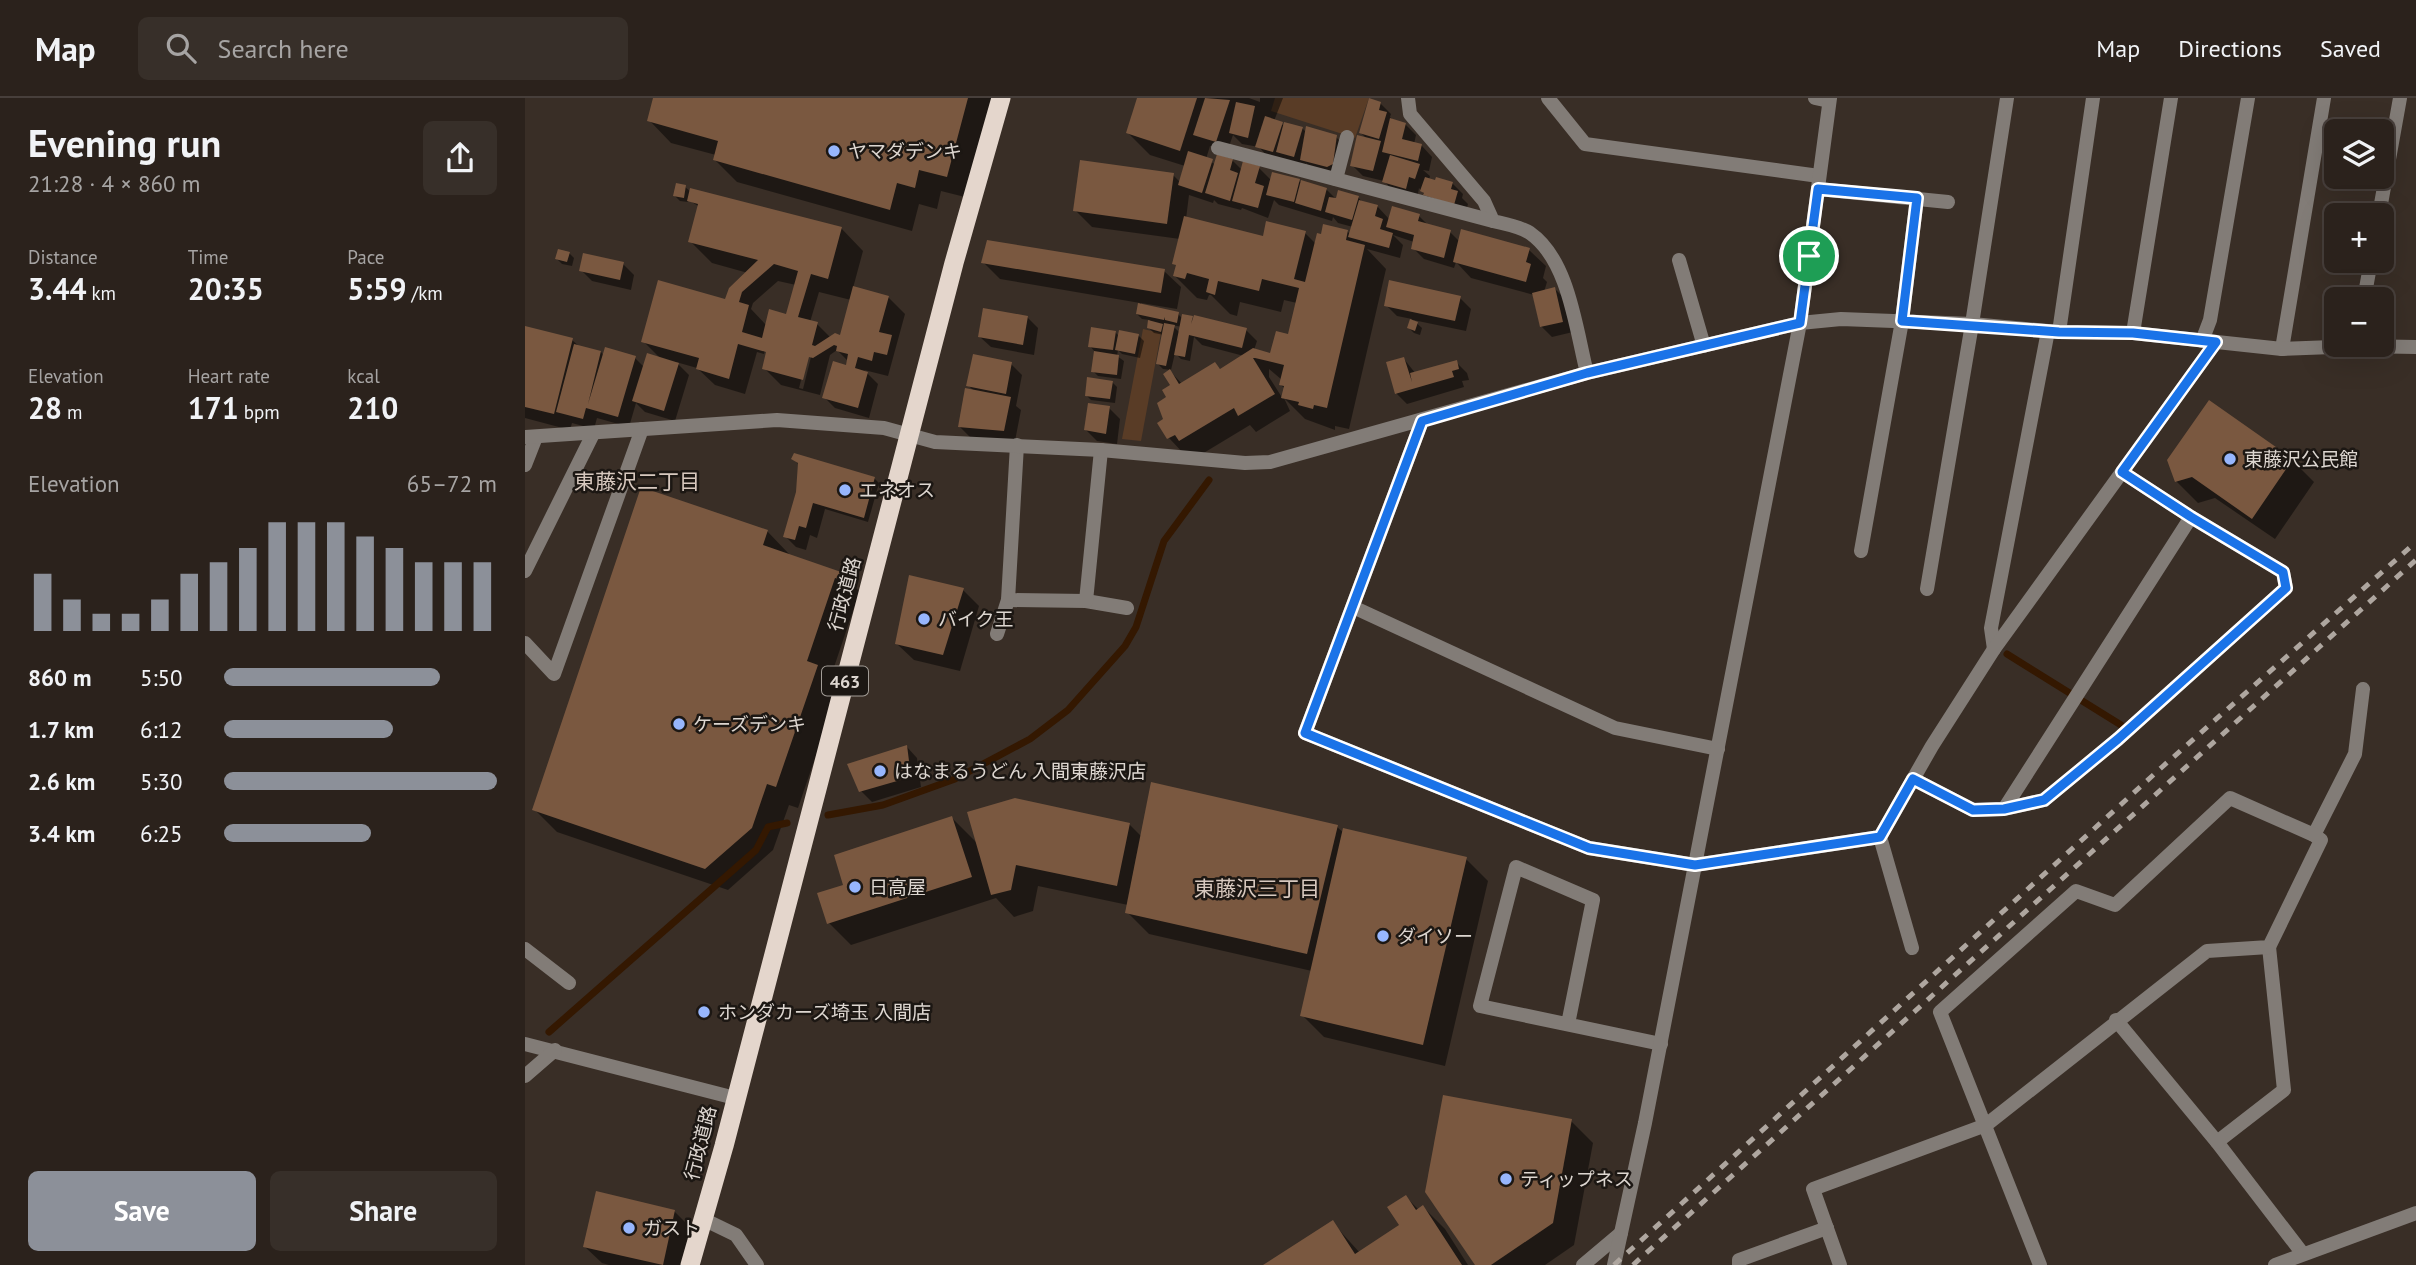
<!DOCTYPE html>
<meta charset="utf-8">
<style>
:root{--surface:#2b221c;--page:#372f29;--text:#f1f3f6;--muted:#a6a4a3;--line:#473f3b;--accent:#8c9099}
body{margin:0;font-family:"PT Sans","Noto Sans JP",sans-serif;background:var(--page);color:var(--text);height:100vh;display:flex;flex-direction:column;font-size:26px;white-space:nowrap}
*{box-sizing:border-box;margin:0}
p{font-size:23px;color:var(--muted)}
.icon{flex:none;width:38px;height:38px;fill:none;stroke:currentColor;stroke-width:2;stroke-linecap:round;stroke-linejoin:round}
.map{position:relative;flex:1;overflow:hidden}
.panel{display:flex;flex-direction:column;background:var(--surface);width:525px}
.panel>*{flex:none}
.tools{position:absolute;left:1799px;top:21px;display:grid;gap:14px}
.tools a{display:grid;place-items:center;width:70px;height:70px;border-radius:10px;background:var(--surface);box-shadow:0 7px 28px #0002,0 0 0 2px var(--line);font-size:35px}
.pin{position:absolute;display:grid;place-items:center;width:60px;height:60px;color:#fff;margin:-30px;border:4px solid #fff;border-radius:50%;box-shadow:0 2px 7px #0007}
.round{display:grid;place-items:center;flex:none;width:74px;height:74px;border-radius:10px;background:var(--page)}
.summary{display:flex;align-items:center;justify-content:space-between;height:119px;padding:0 28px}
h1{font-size:38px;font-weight:800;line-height:52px}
.metrics{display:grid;grid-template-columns:repeat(3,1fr);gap:10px;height:119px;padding:7px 28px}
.metrics div{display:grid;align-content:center}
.metrics b{font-size:30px;font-weight:800}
.metrics small{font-size:19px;font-weight:400}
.metrics p{font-size:19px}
.chart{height:196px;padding:14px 28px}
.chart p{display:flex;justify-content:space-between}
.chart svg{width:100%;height:126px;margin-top:7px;stroke:var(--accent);stroke-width:6}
.cta{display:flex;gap:14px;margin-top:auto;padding:14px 28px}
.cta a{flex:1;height:80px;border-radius:10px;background:var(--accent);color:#fff;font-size:28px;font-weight:800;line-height:80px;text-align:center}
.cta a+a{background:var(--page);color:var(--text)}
ul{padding:0 28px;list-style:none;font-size:23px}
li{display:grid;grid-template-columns:112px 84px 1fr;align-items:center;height:52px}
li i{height:18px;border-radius:9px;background:var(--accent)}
header{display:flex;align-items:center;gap:42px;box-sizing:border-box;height:98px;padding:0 35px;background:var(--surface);border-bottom:2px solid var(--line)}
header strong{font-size:33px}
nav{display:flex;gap:38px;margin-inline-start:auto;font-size:24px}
.search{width:490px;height:63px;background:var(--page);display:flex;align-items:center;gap:18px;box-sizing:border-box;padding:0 24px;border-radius:10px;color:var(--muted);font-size:26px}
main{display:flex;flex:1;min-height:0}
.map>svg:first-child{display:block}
.green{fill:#593c26}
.shadow{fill:#0007;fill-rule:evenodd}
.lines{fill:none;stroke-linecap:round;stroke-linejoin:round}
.stream{stroke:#341801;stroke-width:7}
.building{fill:#7a5840;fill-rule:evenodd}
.pedestrian{stroke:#827c77;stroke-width:14}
.minor{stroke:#827c77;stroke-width:14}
.tertiary{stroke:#827c77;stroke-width:14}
.trunk{stroke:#e4d6cc;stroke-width:19}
.rail{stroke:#aea69f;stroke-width:5;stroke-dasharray:9 9;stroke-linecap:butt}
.route-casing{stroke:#fff;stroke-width:14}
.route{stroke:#1a73e8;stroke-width:9}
.poi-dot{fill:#97b6fd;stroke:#1c1713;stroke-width:2.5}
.labels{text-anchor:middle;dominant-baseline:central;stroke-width:5;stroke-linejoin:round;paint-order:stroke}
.shield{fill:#1c1713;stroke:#a39d97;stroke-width:2}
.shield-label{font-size:18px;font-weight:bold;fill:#ddd6d0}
.poi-label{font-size:19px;fill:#ddd6d0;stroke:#1c1713;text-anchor:start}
.street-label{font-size:19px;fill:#ddd6d0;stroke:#1c1713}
.neighbourhood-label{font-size:21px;fill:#d7c8be;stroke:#1c1713}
</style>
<header>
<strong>Map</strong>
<div class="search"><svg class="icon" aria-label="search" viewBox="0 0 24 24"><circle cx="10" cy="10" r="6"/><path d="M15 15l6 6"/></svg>Search here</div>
<nav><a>Map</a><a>Directions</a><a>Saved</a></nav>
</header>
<main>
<section class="panel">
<div class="summary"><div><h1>Evening run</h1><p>21:28 · 4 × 860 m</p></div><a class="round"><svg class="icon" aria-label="share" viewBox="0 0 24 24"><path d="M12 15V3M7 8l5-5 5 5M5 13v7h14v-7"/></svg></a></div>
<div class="metrics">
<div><p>Distance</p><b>3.44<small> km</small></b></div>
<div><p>Time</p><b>20:35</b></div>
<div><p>Pace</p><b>5:59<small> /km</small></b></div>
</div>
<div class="metrics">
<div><p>Elevation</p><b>28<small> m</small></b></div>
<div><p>Heart rate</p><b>171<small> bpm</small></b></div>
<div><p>kcal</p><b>210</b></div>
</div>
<div class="chart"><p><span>Elevation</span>65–72 m</p>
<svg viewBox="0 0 160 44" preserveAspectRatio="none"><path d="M5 44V24M15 44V33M25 44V38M35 44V38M45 44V33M55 44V24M65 44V20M75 44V15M85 44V6M95 44V6M105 44V6M115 44V11M125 44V15M135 44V20M145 44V20M155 44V20"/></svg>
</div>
<ul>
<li><b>860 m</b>5:50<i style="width:79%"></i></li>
<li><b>1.7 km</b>6:12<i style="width:62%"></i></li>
<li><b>2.6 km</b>5:30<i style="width:100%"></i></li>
<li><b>3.4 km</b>6:25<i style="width:54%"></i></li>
</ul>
<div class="cta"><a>Save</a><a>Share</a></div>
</section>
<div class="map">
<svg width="1891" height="1167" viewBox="0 0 1891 1167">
<rect width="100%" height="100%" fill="#392e26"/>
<g class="green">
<path d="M750,0H844L830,40L746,13Z"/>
<path d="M618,231L636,235L616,343L597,341Z"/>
</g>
<g class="shadow">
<path d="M130,0H471L444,100L416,93L412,111L394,106L387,133L212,84L190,62L191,57L146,45L124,22Z"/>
<path d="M614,0H724L735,4V0H758L749,23L760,28L777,30L782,35L811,39L822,50L818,77L788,73L781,65L780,69L764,64L760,61L759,64L743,59L734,49L717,46L708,37L702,54L685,48L681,61L691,67L707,62L717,72L734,70L747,83L748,76L801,91L812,102L833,99L838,105L852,108L865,122L894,118L904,128L925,134L935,144L1004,152L1021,168L1018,180L1022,184L1019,194L1030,191L1041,202L1048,234L1027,239L1016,228L1009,197L946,180L931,164L929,170L899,161L888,150L889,144L868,137L878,147L875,160L842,151L861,171L824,331L810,328V332L780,321L759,300L765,313L731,334L725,327L672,359L660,357L644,340L635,325L640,322L647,288L646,274L657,286L690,266L696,272L719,258L677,247L669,239L665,263L656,261L650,255L646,272L638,271L633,266L639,237L629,235L624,230L625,222L617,221L612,216L615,205L475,181L458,164L639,173L656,189L652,211L616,205V208L653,216L658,221L667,220L670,222L721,232L732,243L729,252L747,257L765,238L772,205L759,202L756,214L715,204L712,218L705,216L686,197H684L682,202L672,200L650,178L655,141L567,129L550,112L648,77L655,84L660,68L625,57L603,35ZM664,97L688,105L689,102L693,106L716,112L717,110L743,120L749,102L754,107L807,123L808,119L813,125L828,129L826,137L822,133L791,146L780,135L739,140L661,121ZM647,227L657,229L655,235ZM744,271L757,282L756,287L760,291L758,301L744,279Z"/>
<path d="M855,5L866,16L865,19L869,23L880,26L891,37L889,46L897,48L907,59L904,73L898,72L905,78L904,82L927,85L938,96L937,100L943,106L940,116L910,108L894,90L892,101L870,95L859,83L838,78L827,67L843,42L836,35Z"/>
<path d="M160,89L166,94L316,130L338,153L328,190L363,199L380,216L363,278L339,272L353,286L344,320L310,310L299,299L327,271L324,264L312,252L305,257L295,297L256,287L239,270L245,247L242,244L239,256L232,254L220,296L190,287L172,270L151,264L164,277L150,323L120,314L111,305L104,329L72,320L69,331L47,325L45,332L0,320V229L47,242L55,249L76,254L79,258L110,260L119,269L136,261L118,243L201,203L223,175L187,165L165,143L173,108L164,102L163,104L155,103L150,98ZM253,183L271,187L262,218L242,228L226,211L228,205ZM294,194L326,202L316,240H306L292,226L285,224ZM283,256L286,259L278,291L274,290Z"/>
<path d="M44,155L49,160L47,168L37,166L32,161Z"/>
<path d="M98,166L109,177L106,192L67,183L56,172Z"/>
<path d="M935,200L946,211L941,233L888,222L897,230L895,237L889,235L884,230L887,221L872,218L861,207Z"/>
<path d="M502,219L513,230L509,257L466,249L455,239Z"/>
<path d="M590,234L595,239L596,234L614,238L619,243L615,260L597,256L593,252L592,258L599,263L596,281L573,278L568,273L570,254L565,248Z"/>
<path d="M879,261L891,276L931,264L942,275L944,282L937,283L939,289L882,306L871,295Z"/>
<path d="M486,266L497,277L491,308L496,312L490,343L446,340L435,329L450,294L443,287Z"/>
<path d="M587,284L592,289L590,305L566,302L561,297Z"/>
<path d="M1684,305L1767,362L1789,384L1750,441L1690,400L1673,405L1651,383Z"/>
<path d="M584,310L595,321L592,346L572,343L561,332Z"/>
<path d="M269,361L349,380L354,385L343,424L300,411L292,440L285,437L281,452L271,449L260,438L273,395L274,367Z"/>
<path d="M242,433L264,456V458L318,477L340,499L332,501L305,581L314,590L273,710L264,707L248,752L203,792L32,734L9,711Z"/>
<path d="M438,492L454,508L435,573L389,562L372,546Z"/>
<path d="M382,649L392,660L396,689L347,704L336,693Z"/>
<path d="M427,720L453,746L604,726L617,739L812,729L819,735L941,761L963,783L920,968L799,939L777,917L787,873L624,836L602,814L603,807L513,788L508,813L489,819L471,800L326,847L304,825L320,788Z"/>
<path d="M1046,1023L1068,1045L1049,1147L1020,1167H952Z"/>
<path d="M881,1099L894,1112L898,1109L920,1131L943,1167H741L807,1124L835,1155L877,1128Z"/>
<path d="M149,1113L166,1130L158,1167H84L77,1165L60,1149Z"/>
</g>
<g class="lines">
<g class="stream">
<path d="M1482,556L1596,627"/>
<path d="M303,717L358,707L430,681L505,641L543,612L600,548L611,529L639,443L684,382"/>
<path d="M24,934L231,752L243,729L262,725"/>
</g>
</g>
<g class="building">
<path d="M128,0H443L422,79L394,72L390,90L372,85L365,112L188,62L193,43L122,23Z"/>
<path d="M612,0H672L655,53L601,35Z"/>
<path d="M680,0L705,2L691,44L668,37Z"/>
<path d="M844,0L856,4L854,12L862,14L854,41L834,35Z"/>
<path d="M711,4L730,8L723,40L704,35Z"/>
<path d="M740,18L758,24L748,54L730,49Z"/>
<path d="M865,20L881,25L877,41L897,46L893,63L857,54Z"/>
<path d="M759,24L778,29L769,59L751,54Z"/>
<path d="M781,28L812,37L808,66L802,69L775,62Z"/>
<path d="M832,37L856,43L848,73L825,68Z"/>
<path d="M663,53L688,61L677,95L653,87Z"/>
<path d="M692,56L708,61L705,72L713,75L705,103L680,95Z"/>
<path d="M865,57L895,66L890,81L884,79L881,91L857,84Z"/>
<path d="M555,62L649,75L642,126L548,113Z"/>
<path d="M718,63L735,68L730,85L739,88L733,110L707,103Z"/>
<path d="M747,74L775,81L769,104L741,97Z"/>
<path d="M900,79L910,82L911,79L928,84L926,91L933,93L929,107L898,97L899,95L895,93Z"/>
<path d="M776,82L802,90L796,113L770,105Z"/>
<path d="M151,85L161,87L159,100L148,98Z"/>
<path d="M165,90L317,129L303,181L286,176L273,219L293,224L287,247L290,248L310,235L315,237L328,188L364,198L354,234L367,237L362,257L349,254L347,263L333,259L330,270L343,274L333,310L297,300L308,263L321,267L323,256L311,253L312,248L309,247L288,260L284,259L278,282L237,271L241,254L213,246L204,281L171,271L174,260L116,244L133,182L200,201L204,190L233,162L163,144L173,106L162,103ZM249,166L273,173L261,216L244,211L237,240L217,234L224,207L214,204L217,194Z"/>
<path d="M813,92L834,98L827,122L800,114L804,99L811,100Z"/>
<path d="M834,102L853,107L850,118L858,121L855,131L868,135L864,150L823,139Z"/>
<path d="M867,108L895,116L893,123L926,132L919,160L886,151L889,137L861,129Z"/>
<path d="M659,118L738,138L741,123L781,133L769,181L780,184L792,135L796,136L798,126L823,132L821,142L840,147L802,310L789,307L788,311L773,307L774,304L756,300L759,288L754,287L759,267L730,260H728L750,296L713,318L709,310L654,343L650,337L642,341L632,325L638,321L632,305L641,299L637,292L645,287L638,276L645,271L654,286L690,264L695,271L728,250L745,255L751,233L763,236L774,190L737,181L734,193L693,183L690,197L681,194L684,181L662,175L660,181L648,178L651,167L647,166Z"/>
<path d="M936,131L1005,150L1001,164L1006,166L1001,184L928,164Z"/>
<path d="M462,142L640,171L636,195L456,165Z"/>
<path d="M33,151L45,154L42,164L30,161Z"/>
<path d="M58,155L99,164L95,182L54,173Z"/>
<path d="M864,182L936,198L930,223L859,208Z"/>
<path d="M1030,189L1038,224L1015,229L1007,195Z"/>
<path d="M613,205L654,214L652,225L640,222V219L639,222L611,216Z"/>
<path d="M458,210L503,218L498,247L453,239Z"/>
<path d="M657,216L668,218L666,226L669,217L722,230L717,250L664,237L660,259L649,257Z"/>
<path d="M885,221L893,224L890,233L882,230Z"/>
<path d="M623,222L638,226L636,234L622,230Z"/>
<path d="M639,225L650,227L641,268L631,266Z"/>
<path d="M0,228L48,240L29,316L0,309Z"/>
<path d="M566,229L591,233L588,252L563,249Z"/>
<path d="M594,232L614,236L610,256L590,252Z"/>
<path d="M49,246L76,253L63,306L80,249L111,258L93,319L61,310L58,321L31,314Z"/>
<path d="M569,253L594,257L592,277L566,274Z"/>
<path d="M122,255L154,265L139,313L107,303Z"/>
<path d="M448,256L487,264L481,296L441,288Z"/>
<path d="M879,259L887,284L885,275L932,262L934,271L927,273L929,279L870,296L861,264Z"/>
<path d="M562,279L588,283L585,301L560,298Z"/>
<path d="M440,290L486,299L479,333L433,329Z"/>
<path d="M1684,302L1768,361L1727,421L1667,379L1650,384L1642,362Z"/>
<path d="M563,305L585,308L581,336L559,332Z"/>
<path d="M269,355L350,379L339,420L288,405L281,430L274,428L270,442L258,439L271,394L273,365L266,361Z"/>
<path d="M116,389L243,432L238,447L319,475L317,482L310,480L282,563L293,567L251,689L242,686L227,730L180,771L7,712Z"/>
<path d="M384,477L439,490L418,557L370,546Z"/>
<path d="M382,647L386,679L334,694L322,666Z"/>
<path d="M626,684L813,727L782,856L600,815Z"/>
<path d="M490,700L605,725L592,788L491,767L486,792L466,797L442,714Z"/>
<path d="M427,718L447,779L302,826L292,795L318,787L309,757Z"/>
<path d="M818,730L942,759L898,947L775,918Z"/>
<path d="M918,997L1047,1021L1028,1125L966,1167H950L900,1094Z"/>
<path d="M71,1093L150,1112L138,1167L58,1149Z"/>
<path d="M881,1097L891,1112L898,1107L937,1167H738L808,1122L830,1156L874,1127L862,1109Z"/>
</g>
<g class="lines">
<path class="pedestrian" d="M1058,1167L1096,1135"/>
<g class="minor">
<path d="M883,0L885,16L959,103L968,123C980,126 994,128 1005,135C1044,162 1051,232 1062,275"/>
<path d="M1023,0L1060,46L1294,78"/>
<path d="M1290,0L1304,3"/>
<path d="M693,50L968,123"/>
<path d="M811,81L822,39"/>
<path d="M1293,91L1423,104"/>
<path d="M1854,117L1875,0"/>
<path d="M1154,162L1179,248"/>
<path d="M1839,201L1846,163"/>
<path d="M1275,225L1305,0"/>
<path d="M1534,234L1568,0"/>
<path d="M1608,235L1646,0"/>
<path d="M1677,243L1685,222L1723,0"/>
<path d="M1757,251L1799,0"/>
<path d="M897,323L780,635L1064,750L1170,767L1355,739"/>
<path d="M0,367L11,339"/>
<path d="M1336,453L1377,223L1392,100"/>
<path d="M0,473L68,336"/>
<path d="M1402,491L1447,226L1482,0"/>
<path d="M483,502L561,503L602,510"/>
<path d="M561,503L576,352"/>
<path d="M828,509L1090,630L1193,651"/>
<path d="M472,536L483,502L492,347"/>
<path d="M0,545L29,576L117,331"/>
<path d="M1469,551L1466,530L1523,233"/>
<path d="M1388,681L1448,712L1479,711L1519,702L1593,641L1761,490L1758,474L1666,419L1597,374"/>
<path d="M1479,711L1666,419"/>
<path d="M1789,737L1830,656L1838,591"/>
<path d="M1387,850L1355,739L1407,648L1469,551L1691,244"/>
<path d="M0,851L44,885"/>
<path d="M1591,922L1692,1044L1778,1156"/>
<path d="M1043,926L1068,802L991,769L955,908L1136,946"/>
<path d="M0,946L210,1000"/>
<path d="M0,978L30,952"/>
<path d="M1692,1044L1759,992L1744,849"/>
<path d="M178,1121L211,1137L232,1167"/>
<path d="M1214,1167V1162L1302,1130"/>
<path d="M1315,1167L1288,1091L1461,1027L1682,853L1744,849L1796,742L1789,737L1705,700L1590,807L1551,793L1415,914L1515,1167"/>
<path d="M1750,1167L1891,1115"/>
</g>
<g class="tertiary">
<path d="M0,339L252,322L359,330L410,344L576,352L720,365L745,364L1062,275L1275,225L1316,221L1447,226L1534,234L1608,235L1757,251L1834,248L1891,249"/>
<path d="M1089,1167L1120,1025L1275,225"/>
</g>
<path class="trunk" d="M165,1167L199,1048L429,165L476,0"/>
<g class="rail">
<path d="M1089,1167L1636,670L1891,444"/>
<path d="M1108,1167L1891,462"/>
</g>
</g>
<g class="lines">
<g class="route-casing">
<path id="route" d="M1293,91L1392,100L1377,223L1534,234L1608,235L1691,244L1597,374L1666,419L1758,474L1761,490L1593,641L1519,702L1479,711L1448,712L1388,681L1355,739L1170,767L1064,750L780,635L897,323L1062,275L1275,225Z"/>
</g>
<use href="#route" class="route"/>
</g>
<g class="poi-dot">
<circle cx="309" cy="53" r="7"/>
<circle cx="1705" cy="361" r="7"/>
<circle cx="320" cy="392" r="7"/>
<circle cx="399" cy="521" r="7"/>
<circle cx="154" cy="626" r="7"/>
<circle cx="355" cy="673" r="7"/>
<circle cx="330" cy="789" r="7"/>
<circle cx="858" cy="838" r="7"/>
<circle cx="179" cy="914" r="7"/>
<circle cx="981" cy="1081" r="7"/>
<circle cx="104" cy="1130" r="7"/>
</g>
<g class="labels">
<rect class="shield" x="297" y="568.5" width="46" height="29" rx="5"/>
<g class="shield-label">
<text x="320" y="583">463</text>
</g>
<g class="poi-label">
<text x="323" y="53">ヤマダデンキ</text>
<text x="1719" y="361">東藤沢公民館</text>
<text x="334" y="392">エネオス</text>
<text x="413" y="521">バイク王</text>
<text x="168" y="626">ケーズデンキ</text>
<text x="369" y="673">はなまるうどん 入間東藤沢店</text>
<text x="344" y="789">日高屋</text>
<text x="872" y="838">ダイソー</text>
<text x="193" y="914">ホンダカーズ埼玉 入間店</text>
<text x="995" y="1081">ティップネス</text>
<text x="118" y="1130">ガスト</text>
</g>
<g class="street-label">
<text transform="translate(319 496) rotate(-75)">行政道路</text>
<text transform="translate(175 1045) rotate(-76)">行政道路</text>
</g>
<g class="neighbourhood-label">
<text x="112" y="383">東藤沢二丁目</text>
<text x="732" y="790">東藤沢三丁目</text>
</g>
</g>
</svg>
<div class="tools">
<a><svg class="icon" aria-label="layers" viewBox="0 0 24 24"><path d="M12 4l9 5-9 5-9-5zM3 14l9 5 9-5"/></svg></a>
<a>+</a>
<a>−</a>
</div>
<div class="pin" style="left:1284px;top:158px;background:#1e9e55"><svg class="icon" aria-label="arrive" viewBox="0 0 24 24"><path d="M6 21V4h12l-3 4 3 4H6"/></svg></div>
</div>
</main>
